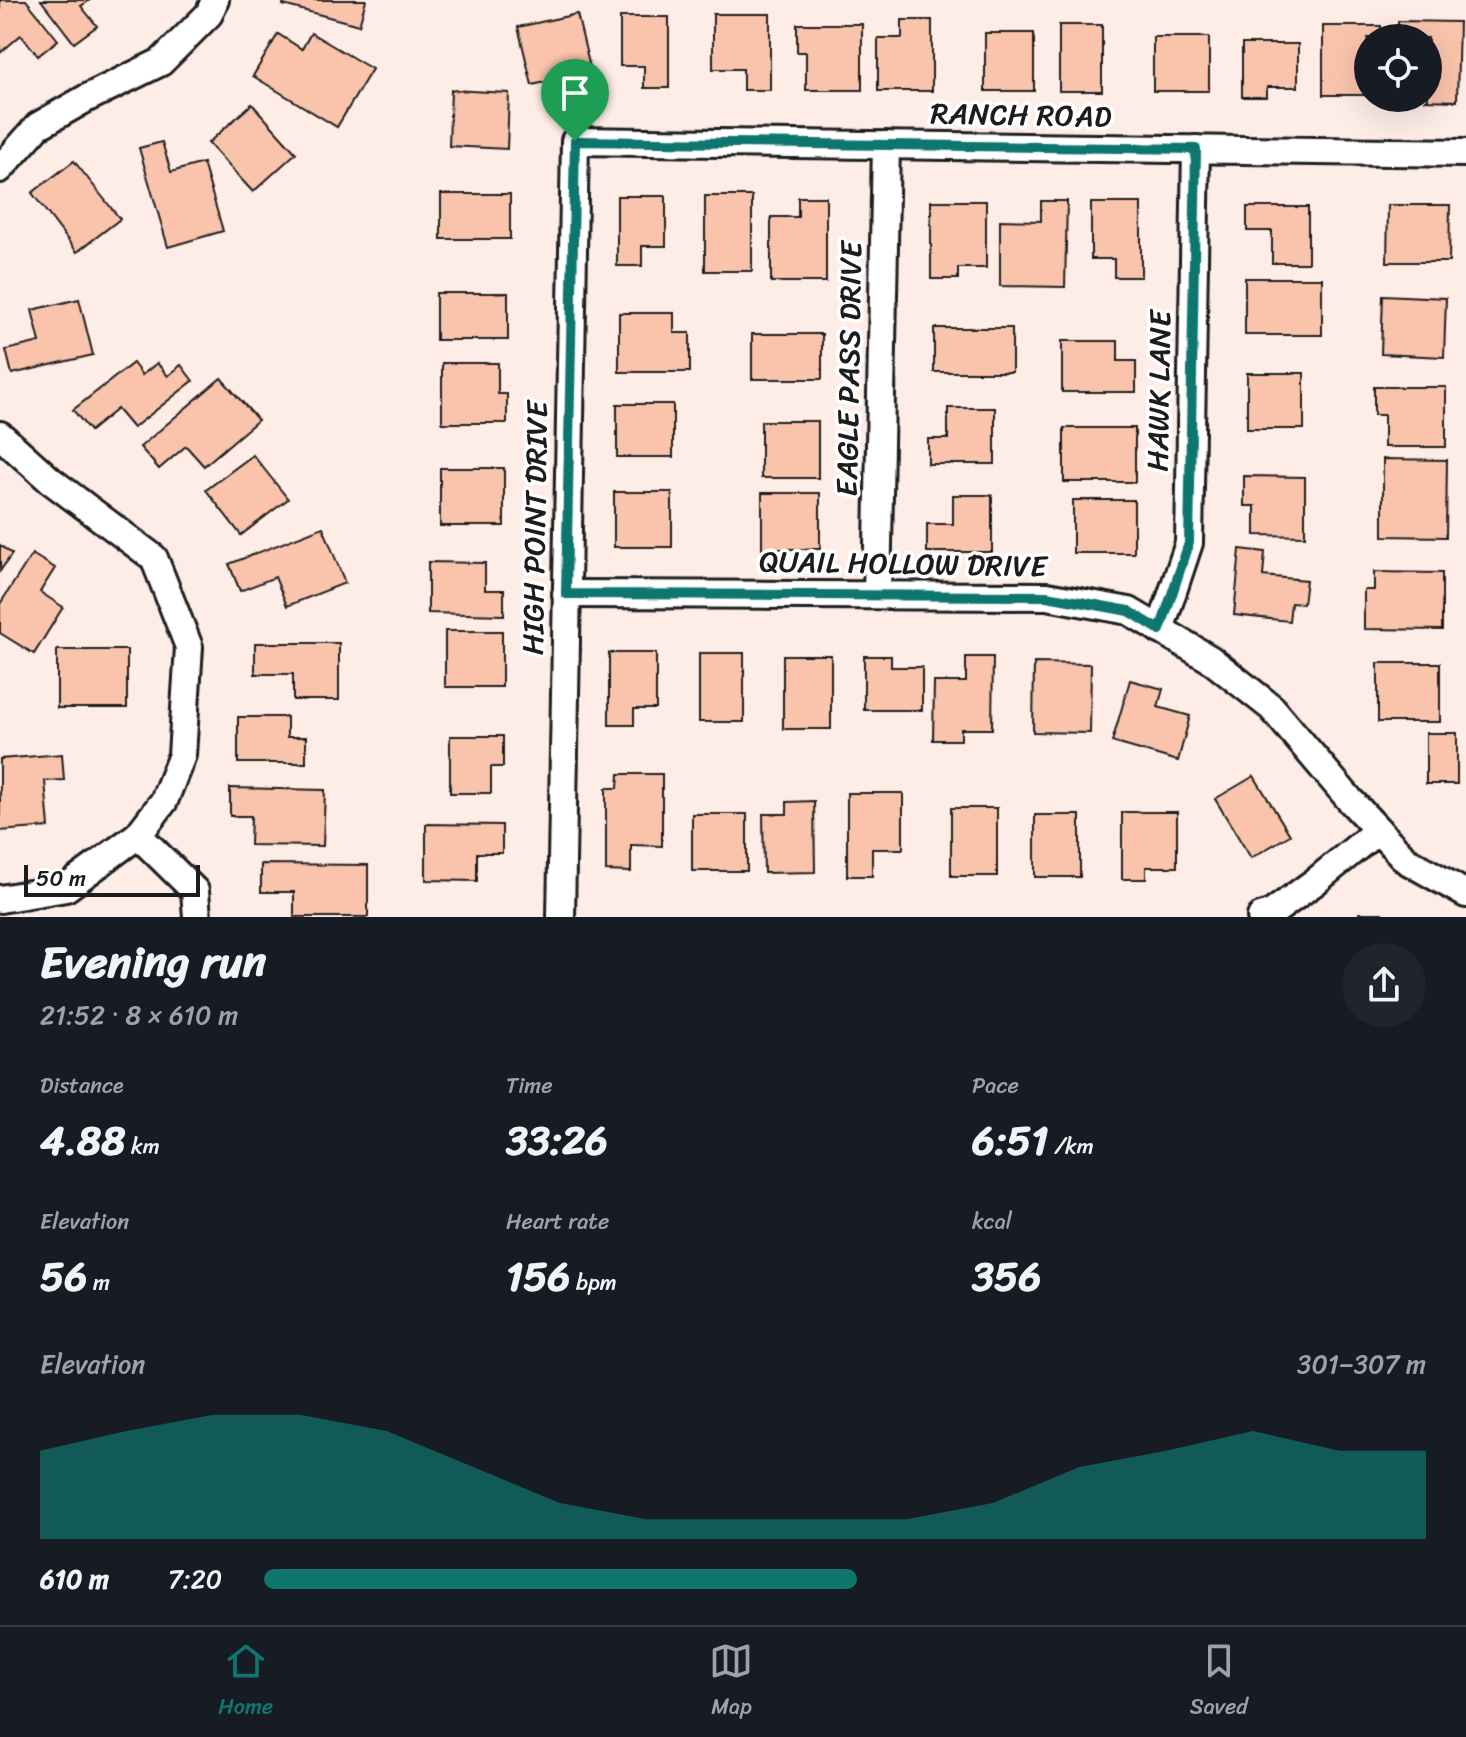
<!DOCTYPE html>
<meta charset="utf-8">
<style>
:root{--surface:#171b24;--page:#20242c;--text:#f1f3f6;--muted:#9ea1a6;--line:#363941;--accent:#0f766e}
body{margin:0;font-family:Sriracha,sans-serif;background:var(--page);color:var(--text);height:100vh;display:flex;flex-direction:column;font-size:30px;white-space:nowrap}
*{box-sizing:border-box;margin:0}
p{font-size:26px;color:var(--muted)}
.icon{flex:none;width:44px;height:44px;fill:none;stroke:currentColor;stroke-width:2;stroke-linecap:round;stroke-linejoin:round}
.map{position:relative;height:917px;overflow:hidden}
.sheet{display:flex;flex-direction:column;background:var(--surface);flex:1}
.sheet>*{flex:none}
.tools{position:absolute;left:1354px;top:24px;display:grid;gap:16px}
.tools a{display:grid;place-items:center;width:88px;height:88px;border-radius:50%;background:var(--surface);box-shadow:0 8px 32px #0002;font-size:40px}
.scale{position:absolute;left:24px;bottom:20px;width:176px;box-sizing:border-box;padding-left:8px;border:4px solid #1c1c1c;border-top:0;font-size:22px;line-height:28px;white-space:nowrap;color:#1c1c1c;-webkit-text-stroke:6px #fff;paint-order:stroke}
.pin{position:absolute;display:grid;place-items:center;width:68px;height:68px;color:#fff;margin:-82px -34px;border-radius:50% 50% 50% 0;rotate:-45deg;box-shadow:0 0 8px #0007}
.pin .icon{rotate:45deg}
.round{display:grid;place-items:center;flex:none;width:84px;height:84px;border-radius:42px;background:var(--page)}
.summary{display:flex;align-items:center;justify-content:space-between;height:136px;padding:0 40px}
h1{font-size:44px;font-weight:700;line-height:60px}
.metrics{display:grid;grid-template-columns:repeat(3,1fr);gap:12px;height:136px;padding:8px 40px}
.metrics div{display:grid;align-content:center}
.metrics b{font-size:40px;font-weight:700}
.metrics small{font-size:22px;font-weight:400}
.metrics p{font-size:22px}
.chart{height:224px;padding:16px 40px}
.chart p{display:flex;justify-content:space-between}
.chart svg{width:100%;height:144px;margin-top:8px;fill:var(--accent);opacity:.7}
ul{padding:0 40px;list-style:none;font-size:26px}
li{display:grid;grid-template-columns:128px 96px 1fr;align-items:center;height:60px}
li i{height:20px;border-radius:10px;background:var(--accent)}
.tabs{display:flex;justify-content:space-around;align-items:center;height:112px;border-top:2px solid var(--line);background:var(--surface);font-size:22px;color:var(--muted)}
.tabs a{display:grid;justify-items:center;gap:4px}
.tabs .current{color:var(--accent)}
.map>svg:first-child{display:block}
.building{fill:#fac4ac;stroke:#1c1c1c;stroke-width:2}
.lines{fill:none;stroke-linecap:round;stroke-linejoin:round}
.minor-casing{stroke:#1c1c1c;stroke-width:32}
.minor{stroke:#fff;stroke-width:26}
.route-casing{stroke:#fff;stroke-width:16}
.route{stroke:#0f766e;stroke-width:10}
.labels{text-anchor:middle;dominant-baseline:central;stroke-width:7;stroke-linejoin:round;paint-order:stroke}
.street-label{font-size:30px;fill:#1c1c1c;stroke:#fff}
</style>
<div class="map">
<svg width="1466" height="917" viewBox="0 0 1466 917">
<rect width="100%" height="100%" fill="#feede6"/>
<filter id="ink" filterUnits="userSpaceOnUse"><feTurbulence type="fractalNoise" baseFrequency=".0125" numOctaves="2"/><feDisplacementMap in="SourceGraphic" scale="16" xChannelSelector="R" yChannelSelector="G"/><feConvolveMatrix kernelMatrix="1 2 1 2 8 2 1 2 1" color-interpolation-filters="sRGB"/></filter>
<g filter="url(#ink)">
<g class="building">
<path d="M0,0H26L58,40L38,56L21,35L0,53Z"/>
<path d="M41,0H90L81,6L97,26L74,43Z"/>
<path d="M284,0H366L359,25L283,5Z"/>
<path d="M577,14L591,72L532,85L518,27Z"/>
<path d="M713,14H770V90H743V69H713Z"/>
<path d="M620,17H669V88H644V66H620Z"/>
<path d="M902,20H932V91H878V38H902Z"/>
<path d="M1398,21L1459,22L1457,101L1426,100L1428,98V38H1398Z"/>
<path d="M797,24H862V90H806V52H797Z"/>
<rect x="1059" y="25" width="43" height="66"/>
<path d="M1323,26H1381V38H1368V95H1323Z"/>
<path d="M311,33L372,69L337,127L253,76L278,34L302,49Z"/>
<rect x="985" y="33" width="49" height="58"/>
<rect x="1153" y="37" width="56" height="54"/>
<path d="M1242,44H1298V87H1267V97H1242Z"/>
<path d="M451,90L509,93L507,149L449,146Z"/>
<path d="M252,104L296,153L253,192L208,143Z"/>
<path d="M162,142L171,172L203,163L223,231L168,247L139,148Z"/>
<path d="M74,161L120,219L77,252L32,193Z"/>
<rect x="441" y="194" width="69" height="45"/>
<path d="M617,196H666V246H642V266H617Z"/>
<rect x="705" y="196" width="47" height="75"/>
<path d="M798,197H826V282H771V217H798Z"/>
<path d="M931,201H986V268H958V279H931Z"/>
<path d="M1041,201H1067L1065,287L1000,286V220L1041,221Z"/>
<path d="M1091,203H1141V277H1114V259H1091Z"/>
<path d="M1388,205H1450L1449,262H1387Z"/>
<path d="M1247,207H1308V263H1272V231H1247Z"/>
<rect x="1245" y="278" width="77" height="57"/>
<rect x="436" y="293" width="72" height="47"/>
<path d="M1383,295L1446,298L1444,357L1381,354Z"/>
<path d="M79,299L93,355L12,374L6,350L40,342L32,310Z"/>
<path d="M619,313H674V333H690V372H619Z"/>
<rect x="934" y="328" width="78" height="44"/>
<rect x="752" y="334" width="70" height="45"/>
<path d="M1062,341H1118V361H1136V392H1062Z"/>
<path d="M133,363L142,375L157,363L168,376L181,365L193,381L133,428L117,409L90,431L73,410Z"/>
<path d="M442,363H498V394H507V423H442Z"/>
<rect x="1247" y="373" width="57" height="56"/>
<path d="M221,378L258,420L204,466L186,446L159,469L140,447Z"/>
<path d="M1374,387H1446V447H1384V415H1374Z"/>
<rect x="617" y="404" width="56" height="53"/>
<path d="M948,408H995V464H928V439H948Z"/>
<rect x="761" y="421" width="57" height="57"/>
<rect x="1064" y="428" width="71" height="54"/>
<path d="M253,455L288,499L241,535L206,490Z"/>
<path d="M1383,459L1447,460L1446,537L1383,536Z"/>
<rect x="440" y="468" width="64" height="58"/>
<path d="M1244,476L1305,477V536L1255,535V506H1244Z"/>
<rect x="614" y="492" width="58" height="55"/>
<rect x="762" y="493" width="58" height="56"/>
<path d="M953,495H992V552H927V524H953Z"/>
<rect x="1073" y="500" width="61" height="53"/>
<path d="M323,527L345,583L287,606L275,577L240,591L229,564Z"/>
<path d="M0,545L12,554L0,571Z"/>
<path d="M1240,549L1265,552L1263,576L1306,580L1303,604L1291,603L1289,621L1234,615Z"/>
<path d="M32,554L55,568L40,592L63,607L34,654L0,633V604Z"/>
<path d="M428,562L485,563V590H504V615L428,613Z"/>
<path d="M1374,572L1442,573V630L1364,629V590H1374Z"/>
<rect x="445" y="631" width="57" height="56"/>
<path d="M255,643H339V700H293V674H255Z"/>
<rect x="57" y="650" width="70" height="58"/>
<path d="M609,653H656V709H634V725H609Z"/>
<rect x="699" y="653" width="45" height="69"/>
<rect x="783" y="655" width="48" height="74"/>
<path d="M864,656H891V667H922V710H864Z"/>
<path d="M966,657H993L992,729H961V740H933L934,682H966Z"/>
<path d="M1034,663L1091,664L1090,733L1033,732Z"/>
<rect x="1378" y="663" width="62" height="59"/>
<path d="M1130,680L1163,689L1158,707L1190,716L1178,761L1112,742Z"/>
<path d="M238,717H287V737H306V763H238Z"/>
<rect x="1426" y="733" width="31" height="51"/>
<path d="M450,736H503V767H491V793H450Z"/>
<path d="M62,754L64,780L45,781L49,827L0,831V759Z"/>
<path d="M619,774H662V846L631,845V872L606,871V788H618Z"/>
<path d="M1254,776L1290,835L1251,858L1215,799Z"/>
<path d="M230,788L325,790L323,846L250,845L251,816H230Z"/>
<path d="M847,793H903V849H872V876H847Z"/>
<path d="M814,801L815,872L764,873L763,814H787V802Z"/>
<rect x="951" y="808" width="46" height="68"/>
<path d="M1122,812H1177V867H1146V879H1122Z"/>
<rect x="692" y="814" width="55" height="57"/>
<rect x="1035" y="815" width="45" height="62"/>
<path d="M426,824L502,825V853H477V881L426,880Z"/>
<path d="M261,864L368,865V917H294V892H261Z"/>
<rect x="1359" y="913" width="23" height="4"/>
</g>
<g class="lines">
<g class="minor-casing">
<g id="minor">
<path d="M0,169L38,126L87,98L161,62L209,14L215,0"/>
<path d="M0,435L50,480L154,558L189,647L182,755L164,801L138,835L66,888L0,899"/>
<path d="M566,594L1047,596L1129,611L1210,659L1272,708L1350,800L1406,860L1466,894"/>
<path d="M877,595L886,145"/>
<path d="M1160,630L1189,543L1196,149"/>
<path d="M138,835L195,891L197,917"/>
<path d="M561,917L575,141L1466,153"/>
<path d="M1261,917L1272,913L1316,881L1378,830"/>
</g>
</g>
<use href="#minor" class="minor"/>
</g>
</g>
<g class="lines" filter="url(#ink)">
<g class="route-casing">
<path id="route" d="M575,141L1196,149L1189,543L1160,630L1129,611L1047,596L566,594Z"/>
</g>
<use href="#route" class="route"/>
</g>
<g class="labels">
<g class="street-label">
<text transform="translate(1021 115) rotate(1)">RANCH ROAD</text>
<text transform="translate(849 369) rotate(-89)">EAGLE PASS DRIVE</text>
<text transform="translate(1159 391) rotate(-89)">HAWK LANE</text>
<text transform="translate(535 528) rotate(-89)">HIGH POINT DRIVE</text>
<text transform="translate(903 564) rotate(1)">QUAIL HOLLOW DRIVE</text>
</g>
</g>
</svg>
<div class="tools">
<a><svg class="icon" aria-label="locate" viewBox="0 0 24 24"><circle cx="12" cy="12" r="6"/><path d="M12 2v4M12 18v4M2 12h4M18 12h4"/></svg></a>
</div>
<div class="scale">50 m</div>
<div class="pin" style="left:575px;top:141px;background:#1e9e55"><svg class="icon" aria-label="arrive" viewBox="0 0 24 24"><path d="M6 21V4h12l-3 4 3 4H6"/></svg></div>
</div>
<section class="sheet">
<div class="summary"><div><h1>Evening run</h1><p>21:52 · 8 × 610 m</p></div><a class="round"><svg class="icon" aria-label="share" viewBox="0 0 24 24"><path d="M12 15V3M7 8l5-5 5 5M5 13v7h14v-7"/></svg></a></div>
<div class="metrics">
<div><p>Distance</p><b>4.88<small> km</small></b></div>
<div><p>Time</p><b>33:26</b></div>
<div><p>Pace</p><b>6:51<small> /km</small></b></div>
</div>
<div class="metrics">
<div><p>Elevation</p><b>56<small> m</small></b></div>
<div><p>Heart rate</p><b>156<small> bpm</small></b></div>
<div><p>kcal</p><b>356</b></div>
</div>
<div class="chart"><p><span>Elevation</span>301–307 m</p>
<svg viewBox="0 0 160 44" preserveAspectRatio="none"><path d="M0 44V17L10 11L20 6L30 6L40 11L50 22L60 33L70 38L80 38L90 38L100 38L110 33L120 22L130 17L140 11L150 17L160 17V44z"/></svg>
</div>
<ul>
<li><b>610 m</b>7:20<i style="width:51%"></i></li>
</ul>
</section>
<nav class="tabs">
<a class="current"><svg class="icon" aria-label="home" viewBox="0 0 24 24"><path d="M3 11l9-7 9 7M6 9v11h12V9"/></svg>Home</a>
<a><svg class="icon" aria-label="map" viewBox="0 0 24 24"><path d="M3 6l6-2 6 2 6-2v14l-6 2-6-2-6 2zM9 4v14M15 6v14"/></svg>Map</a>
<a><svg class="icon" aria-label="saved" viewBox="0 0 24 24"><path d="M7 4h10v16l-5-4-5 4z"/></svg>Saved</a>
</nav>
